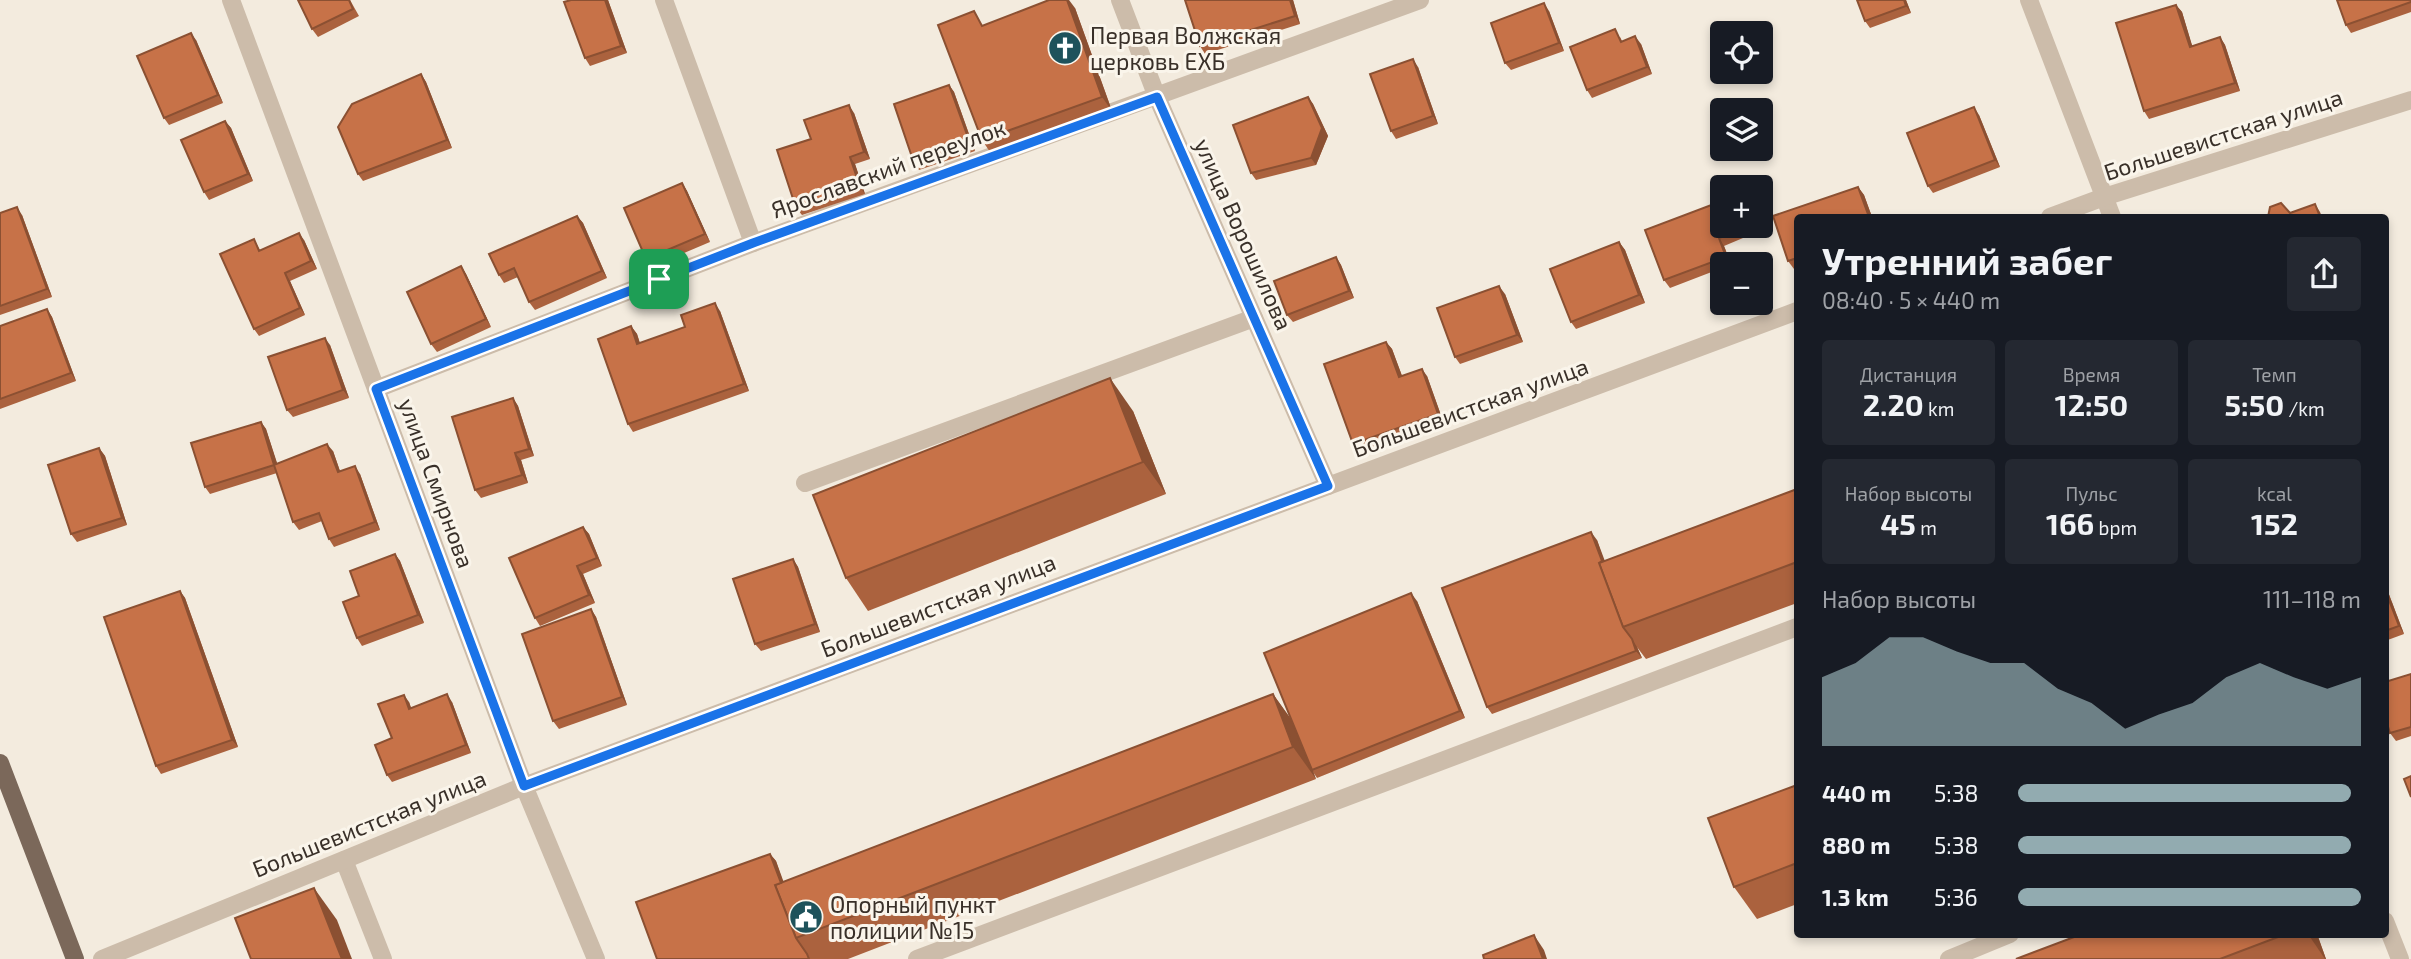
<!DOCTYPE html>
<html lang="ru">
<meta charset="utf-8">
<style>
:root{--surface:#171b24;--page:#242831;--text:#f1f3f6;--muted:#9ea1a6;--accent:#92abb0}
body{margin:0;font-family:"Exo 2",sans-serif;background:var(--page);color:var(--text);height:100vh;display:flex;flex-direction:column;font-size:26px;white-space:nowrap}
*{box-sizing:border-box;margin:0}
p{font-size:23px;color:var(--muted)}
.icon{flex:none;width:38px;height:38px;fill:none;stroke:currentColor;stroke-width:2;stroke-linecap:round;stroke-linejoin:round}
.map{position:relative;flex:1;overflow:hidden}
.panel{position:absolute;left:1794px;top:214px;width:595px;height:724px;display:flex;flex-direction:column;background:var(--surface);border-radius:7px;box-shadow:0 4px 10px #0003}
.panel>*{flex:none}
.controls{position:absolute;left:1710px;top:21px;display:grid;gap:14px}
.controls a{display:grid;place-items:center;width:63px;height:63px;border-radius:7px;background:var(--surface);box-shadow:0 4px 10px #0003;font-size:35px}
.pin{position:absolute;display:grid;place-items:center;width:60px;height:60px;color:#fff;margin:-30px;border-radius:14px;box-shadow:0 4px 10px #0006}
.round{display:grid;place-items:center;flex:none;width:74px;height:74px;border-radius:7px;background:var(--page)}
.overview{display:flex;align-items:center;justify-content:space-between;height:119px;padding:0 28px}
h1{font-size:38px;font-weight:700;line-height:52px}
.metrics{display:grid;grid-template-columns:repeat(3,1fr);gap:10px;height:119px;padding:7px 28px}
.metrics div{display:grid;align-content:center;border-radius:7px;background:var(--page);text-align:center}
.metrics b{font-size:30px;font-weight:700}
.metrics small{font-size:19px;font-weight:400}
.metrics p{font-size:19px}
.chart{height:196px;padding:14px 28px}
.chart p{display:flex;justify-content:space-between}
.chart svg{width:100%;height:126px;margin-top:7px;fill:var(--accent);opacity:.7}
ul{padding:0 28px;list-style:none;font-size:23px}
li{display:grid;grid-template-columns:112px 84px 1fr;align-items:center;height:52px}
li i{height:18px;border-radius:9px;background:var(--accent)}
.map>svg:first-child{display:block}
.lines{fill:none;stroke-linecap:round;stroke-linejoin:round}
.lane{stroke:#ccbcaa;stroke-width:18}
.street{stroke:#ccbcaa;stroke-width:18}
.primary{stroke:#7b685a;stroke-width:18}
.wall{fill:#ab623e}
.shaded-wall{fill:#8b5032}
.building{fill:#c77248;stroke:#8b5032;stroke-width:2}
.route-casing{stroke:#fff;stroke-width:14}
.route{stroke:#1a73e8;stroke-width:9}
.labels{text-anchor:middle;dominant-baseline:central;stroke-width:6;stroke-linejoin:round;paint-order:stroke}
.poi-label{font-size:23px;fill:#393029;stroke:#faf5eb;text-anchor:start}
.street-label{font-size:23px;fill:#393029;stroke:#faf5eb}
</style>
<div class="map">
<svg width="2411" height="959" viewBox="0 0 2411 959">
<rect width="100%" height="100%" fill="#f3ebde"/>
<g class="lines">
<g class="lane">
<path d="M805,483L1254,318"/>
<path d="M524,786L596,959"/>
<path d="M344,860L383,959"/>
<path d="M917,959L1797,627"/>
<path d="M1949,959L2010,934"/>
</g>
<g class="street">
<path d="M231,0L524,786"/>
<path d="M664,0L753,243"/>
<path d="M1120,0L1157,97L1328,486"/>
<path d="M2029,0L2112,217"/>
<path d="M2050,217L2104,197L2411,100"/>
<path d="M376,389L753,243L1420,0"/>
<path d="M2385,921L2400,959"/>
<path d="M102,959L524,786L1797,311"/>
</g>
<path class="primary" d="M0,763L75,959"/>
</g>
<g class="wall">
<path d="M350,0L359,16L318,37L312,29Z"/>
<path d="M608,0L627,53L590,66L585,58Z"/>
<path d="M1186,0H1293L1300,24L1205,54L1200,46Z"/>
<path d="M1857,0H1906L1911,13L1870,28L1865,21Z"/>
<path d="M2411,0V12L2351,33L2346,25Z"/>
<path d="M2176,5L2182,12L2192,46L2220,37L2225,45L2240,91L2149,119L2144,111Z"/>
<path d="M1075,8L1112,111L992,155L982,140L984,25Z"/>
<path d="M1549,11L1564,51L1511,70L1505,63Z"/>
<path d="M1620,37L1622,41L1641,44L1652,74L1592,98L1587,90Z"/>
<path d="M196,40L223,103L169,125L164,118Z"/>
<path d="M1418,67L1438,124L1396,139L1391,131Z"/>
<path d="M421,74L426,82L452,148L363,181L358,174Z"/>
<path d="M949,85L954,92L975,151L919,170L914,163Z"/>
<path d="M1308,97L1313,104L1328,136L1316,165L1256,180L1251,173Z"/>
<path d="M854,113L870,159L855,164L865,194L802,215L796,208L811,139Z"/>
<path d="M1979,115L2000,167L1933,193L1928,186Z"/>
<path d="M225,121L231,128L253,181L209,200L204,192Z"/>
<path d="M682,183L687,191L710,242L651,267L646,259Z"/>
<path d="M1858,187L1864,195L1872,217H1797V267L1794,269L1788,261L1773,216Z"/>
<path d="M0,213L22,215L52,297L0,315Z"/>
<path d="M577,216L583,223L607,278L535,310L529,302L518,277L504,283L499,275Z"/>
<path d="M1722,226H1738L1743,238L1724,246L1731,264H1722V268L1670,288L1664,280Z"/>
<path d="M254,239L260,250L304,240L317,269L290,281L305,315L259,336L254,329Z"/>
<path d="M1619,242L1625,250L1645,303L1576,329L1571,322Z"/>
<path d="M1336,257L1341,265L1354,298L1293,322L1287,315Z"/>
<path d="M461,266L466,274L491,327L437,352L431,344Z"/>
<path d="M1505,294L1523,342L1460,364L1455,357Z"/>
<path d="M47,309L52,317L76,381L0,409V326Z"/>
<path d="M720,311L749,391L633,432L628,424L631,326L637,334L640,343L685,327Z"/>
<path d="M1386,342L1392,349L1402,376H1427L1443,421L1358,452L1353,444Z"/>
<path d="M330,345L349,398L293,417L287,410Z"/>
<path d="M513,398L518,406L534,456L521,460L528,483L481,498L475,490Z"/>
<path d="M1133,411L1166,494L868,611L846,578Z"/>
<path d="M261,422L266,429L277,464L333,451L340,471L360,474L380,530L334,547L329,539L322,521L299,530L293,522L277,473L210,494L205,487Z"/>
<path d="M99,448L105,456L127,525L77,542L71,534Z"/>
<path d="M1797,489V603L1646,659L1637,647L1642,658L1492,714L1487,707L1597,540L1604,561Z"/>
<path d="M583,527L589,534L602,566L583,574L595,603L540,626L535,618Z"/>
<path d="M395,554L400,561L424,623L362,646L357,638L359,596Z"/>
<path d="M793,559L798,567L820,632L761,651L755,644Z"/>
<path d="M2385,584L2404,634L2385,641Z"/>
<path d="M180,591L185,598L238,747L161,774L156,766Z"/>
<path d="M1417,601L1465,718L1317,778L1313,772L1316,779L848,959H657L770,854L776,861L783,882L1273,694L1292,721Z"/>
<path d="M591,609L596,617L627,705L559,729L553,721Z"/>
<path d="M2411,674V736L2396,741L2390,733Z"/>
<path d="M409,702L411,708L452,702L471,753L392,782L387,775L392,738Z"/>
<path d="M1797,785V904L1757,919L1734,887Z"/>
<path d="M2082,934H2317L2326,959H2016Z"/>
</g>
<g class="shaded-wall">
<path d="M605,0H608L627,53L621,46Z"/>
<path d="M1067,0H1069L1075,8L1112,111L1102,97Z"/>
<path d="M1290,0H1293L1300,24L1295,16Z"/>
<path d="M1904,0H1906L1911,13L1906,6Z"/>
<path d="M1544,3L1549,11L1564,51L1559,43Z"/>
<path d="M2176,5L2182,12L2195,55L2190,47Z"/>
<path d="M191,33L196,40L223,103L218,95Z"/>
<path d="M1635,36L1641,44L1652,74L1647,67Z"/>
<path d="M2220,37L2225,45L2240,91L2235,83Z"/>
<path d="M1413,59L1418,67L1438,124L1433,116Z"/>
<path d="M421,74L426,82L452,148L447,140Z"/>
<path d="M949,85L954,92L975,151L970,143Z"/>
<path d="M1308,97L1313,104L1328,136L1316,165L1311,158Z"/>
<path d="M849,105L854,113L870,159L864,152Z"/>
<path d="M1974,107L1979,115L2000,167L1995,160Z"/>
<path d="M225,121L231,128L253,181L248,174Z"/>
<path d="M850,157L855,164L865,194L860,187Z"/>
<path d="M682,183L687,191L710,242L705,234Z"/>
<path d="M1858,187L1864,195L1872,217H1869Z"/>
<path d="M2315,204L2320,212L2322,217H2320Z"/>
<path d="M17,207L22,215L52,297L47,289Z"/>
<path d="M577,216L583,223L607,278L602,271Z"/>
<path d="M1736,226H1738L1743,238L1738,231Z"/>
<path d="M299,233L304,240L317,269L311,261Z"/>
<path d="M1719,238L1724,246L1731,264L1726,257Z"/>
<path d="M1619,242L1625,250L1645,303L1639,295Z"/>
<path d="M1336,257L1341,265L1354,298L1349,291Z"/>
<path d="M461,266L466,274L491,327L486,319Z"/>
<path d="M285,273L290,281L305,315L300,308Z"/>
<path d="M1499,286L1505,294L1523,342L1517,335Z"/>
<path d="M715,303L720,311L749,391L744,384Z"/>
<path d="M47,309L52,317L76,381L71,373Z"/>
<path d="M631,326L637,334L642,351L637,344Z"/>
<path d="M325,338L330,345L349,398L343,390Z"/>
<path d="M1386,342L1392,349L1405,384L1399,377Z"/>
<path d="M1422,369L1427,376L1443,421L1438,414Z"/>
<path d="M1110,378L1133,411L1166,494L1143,462Z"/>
<path d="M513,398L518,406L534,456L529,449Z"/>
<path d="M261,422L266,429L280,472L274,465Z"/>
<path d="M327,444L333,451L343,480L338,472Z"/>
<path d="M99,448L105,456L127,525L122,518Z"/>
<path d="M515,453L521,460L528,483L522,475Z"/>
<path d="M355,466L360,474L380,530L375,522Z"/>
<path d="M583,527L589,534L602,566L597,558Z"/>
<path d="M1591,532L1597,540L1629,625H1627Z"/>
<path d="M395,554L400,561L424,623L418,615Z"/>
<path d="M793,559L798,567L820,632L815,624Z"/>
<path d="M577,566L583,574L595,603L589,595Z"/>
<path d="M2385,584L2404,634L2399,626L2385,590Z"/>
<path d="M180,591L185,598L238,747L232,740Z"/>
<path d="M1411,593L1417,601L1465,718L1460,711Z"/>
<path d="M591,609L596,617L627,705L622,697Z"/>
<path d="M1632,639L1637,647L1642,658L1636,651Z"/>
<path d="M447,694L452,702L471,753L466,745Z"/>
<path d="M1273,694L1296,726L1316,779L1293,747Z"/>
<path d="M404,695L409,702L414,716L409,709Z"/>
<path d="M770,854L776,861L803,935L801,936Z"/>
<path d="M314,888L337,920L352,959H342Z"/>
<path d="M2308,934H2317L2326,959H2325Z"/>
<path d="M1534,935L1544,950L1547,959H1543Z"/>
</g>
<g class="building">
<path d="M298,0H349L353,9L312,29Z"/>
<path d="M571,0H605L621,46L585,58L564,2Z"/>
<path d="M1049,0H1067L1102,97L982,140L938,25L974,11L982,26Z"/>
<path d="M1185,0H1290L1295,16L1200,46Z"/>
<path d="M1857,0H1904L1906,6L1865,21Z"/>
<path d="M2337,0H2411V2L2346,25Z"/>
<path d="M1544,3L1559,43L1505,63L1491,23Z"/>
<path d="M2176,5L2190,47L2220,37L2235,83L2144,111L2116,23Z"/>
<path d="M1615,29L1621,42L1635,36L1647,67L1587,90L1570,47Z"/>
<path d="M191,33L218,95L164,118L137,56Z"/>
<path d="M1413,59L1433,116L1391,131L1370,74Z"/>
<path d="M421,74L447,140L358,174L338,127L352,104Z"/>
<path d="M949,85L970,143L914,163L894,104Z"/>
<path d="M1308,97L1322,128L1311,158L1251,173L1233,125Z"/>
<path d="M849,105L864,152L850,157L860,187L796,208L777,150L811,139L804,120Z"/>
<path d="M1974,107L1995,160L1928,186L1907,133Z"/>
<path d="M225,121L248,174L204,192L181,140Z"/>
<path d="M682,183L705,234L646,259L624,208Z"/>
<path d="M1858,187L1869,217H1797V258L1788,261L1773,216Z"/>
<path d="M1722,201V226H1736L1738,231L1719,238L1726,257L1664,280L1645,230Z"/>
<path d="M2281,203L2290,213L2315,204L2320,217H2268L2270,207Z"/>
<path d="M17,207L47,289L0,306V213Z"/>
<path d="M577,216L602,271L529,302L514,268L499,275L489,254Z"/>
<path d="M299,233L311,261L285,273L300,308L254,329L220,254L254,239L259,251Z"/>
<path d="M1619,242L1639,295L1571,322L1550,269Z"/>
<path d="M1336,257L1349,291L1287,315L1274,281Z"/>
<path d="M461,266L486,319L431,344L407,292Z"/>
<path d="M1499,286L1517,335L1455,357L1437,308Z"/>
<path d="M715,303L744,384L628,424L598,339L631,326L637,344L685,327L681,315Z"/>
<path d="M47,309L71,373L0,399V326Z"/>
<path d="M325,338L343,390L287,410L268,357Z"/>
<path d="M1386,342L1399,377L1422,369L1438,414L1353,444L1324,364Z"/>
<path d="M1110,378L1143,462L846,578L813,495Z"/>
<path d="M513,398L529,449L515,453L522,475L475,490L452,417Z"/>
<path d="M261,422L274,465L327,444L338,472L355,466L375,522L329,539L319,513L293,522L274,465L205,487L191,443Z"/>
<path d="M99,448L122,518L71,534L48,465Z"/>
<path d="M1797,489V562L1623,627L1599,563Z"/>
<path d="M583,527L597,558L577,566L589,595L535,618L509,558Z"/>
<path d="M1591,532L1602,561L1599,563L1623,627L1632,639L1636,651L1487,707L1442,588Z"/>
<path d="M395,554L418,615L357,638L343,602L359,596L350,571Z"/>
<path d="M793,559L815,624L755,644L733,579Z"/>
<path d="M2385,590L2399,626L2385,631Z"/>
<path d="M180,591L232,740L156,766L104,617Z"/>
<path d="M1411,593L1460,711L1312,770L1264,653Z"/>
<path d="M591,609L622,697L553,721L522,634Z"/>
<path d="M2411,674V727L2390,733L2385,717V682Z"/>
<path d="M447,694L466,745L387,775L375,745L392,738L378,704L404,695L409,709Z"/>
<path d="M1273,694L1293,747L796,938L775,885Z"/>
<path d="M2411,776V797L2404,779Z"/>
<path d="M1797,785V863L1734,887L1708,818Z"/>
<path d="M770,854L781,883L775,885L796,938L807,954L809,959H657L636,902Z"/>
<path d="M314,888L342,959H251L235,918Z"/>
<path d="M2082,934H2286L2220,959H2016Z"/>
<path d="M1534,935L1543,959H1484L1483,955Z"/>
</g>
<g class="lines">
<g class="route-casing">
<path id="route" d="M1157,97L1328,486L524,786L376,389L753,243Z"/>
</g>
<use href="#route" class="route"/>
</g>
<defs>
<g id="church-disc" transform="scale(1.75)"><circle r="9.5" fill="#1e525b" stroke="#faf5eb"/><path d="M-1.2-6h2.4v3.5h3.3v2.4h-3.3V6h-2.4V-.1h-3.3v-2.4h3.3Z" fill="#fff"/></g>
<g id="civic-disc" transform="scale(1.75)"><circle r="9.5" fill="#1e525b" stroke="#faf5eb"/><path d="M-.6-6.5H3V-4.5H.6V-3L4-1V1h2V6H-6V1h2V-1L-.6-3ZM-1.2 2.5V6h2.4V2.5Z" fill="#fff"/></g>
</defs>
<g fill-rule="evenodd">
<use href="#church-disc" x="1065" y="48"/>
<use href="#civic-disc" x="806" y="917"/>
</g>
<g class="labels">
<g class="poi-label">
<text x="1090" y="35">Первая Волжская<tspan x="1090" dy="26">церковь ЕХБ</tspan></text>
<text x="830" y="904">Опорный пункт<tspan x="830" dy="26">полиции №15</tspan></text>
</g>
<g class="street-label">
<text transform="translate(2223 134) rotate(-18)">Большевистская улица</text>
<text transform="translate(888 168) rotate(-20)">Ярославский переулок</text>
<text transform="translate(1244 234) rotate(66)">улица Ворошилова</text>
<text transform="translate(1470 407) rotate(-20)">Большевистская улица</text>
<text transform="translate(437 483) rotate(70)">улица Смирнова</text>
<text transform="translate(938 605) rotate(-21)">Большевистская улица</text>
<text transform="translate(369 823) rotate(-22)">Большевистская улица</text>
</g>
</g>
</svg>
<div class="controls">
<a><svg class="icon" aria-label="locate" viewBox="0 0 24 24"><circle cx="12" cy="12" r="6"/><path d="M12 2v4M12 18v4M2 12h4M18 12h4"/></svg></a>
<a><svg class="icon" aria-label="layers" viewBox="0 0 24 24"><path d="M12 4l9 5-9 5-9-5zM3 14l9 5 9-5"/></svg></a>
<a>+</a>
<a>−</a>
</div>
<div class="pin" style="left:659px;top:279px;background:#1e9e55"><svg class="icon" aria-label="arrive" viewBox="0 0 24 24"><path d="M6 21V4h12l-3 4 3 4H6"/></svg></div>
<section class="panel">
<div class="overview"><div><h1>Утренний забег</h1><p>08:40 · 5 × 440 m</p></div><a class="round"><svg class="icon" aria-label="share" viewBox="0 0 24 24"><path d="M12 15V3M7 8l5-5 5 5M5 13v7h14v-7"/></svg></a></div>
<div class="metrics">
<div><p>Дистанция</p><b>2.20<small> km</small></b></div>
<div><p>Время</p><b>12:50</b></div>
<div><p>Темп</p><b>5:50<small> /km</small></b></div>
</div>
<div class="metrics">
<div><p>Набор высоты</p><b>45<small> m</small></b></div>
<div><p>Пульс</p><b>166<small> bpm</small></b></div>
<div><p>kcal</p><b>152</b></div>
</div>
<div class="chart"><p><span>Набор высоты</span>111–118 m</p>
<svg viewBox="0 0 160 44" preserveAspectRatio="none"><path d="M0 44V20L10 15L20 6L30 6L40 11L50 15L60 15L70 24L80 29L90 38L100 33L110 29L120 20L130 15L140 20L150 24L160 20V44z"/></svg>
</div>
<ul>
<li><b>440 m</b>5:38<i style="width:97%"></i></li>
<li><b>880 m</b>5:38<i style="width:97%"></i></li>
<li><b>1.3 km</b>5:36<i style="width:100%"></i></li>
</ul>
</section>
</div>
